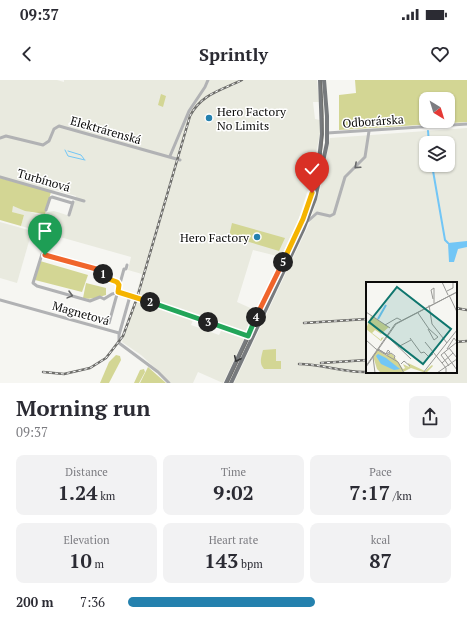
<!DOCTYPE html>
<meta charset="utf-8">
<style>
:root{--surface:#fff;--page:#f2f2f3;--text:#2b2b33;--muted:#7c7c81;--accent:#2481ae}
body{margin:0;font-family:"PT Serif",serif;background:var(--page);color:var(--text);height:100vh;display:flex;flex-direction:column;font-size:15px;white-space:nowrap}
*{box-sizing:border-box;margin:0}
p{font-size:13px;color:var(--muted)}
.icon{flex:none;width:22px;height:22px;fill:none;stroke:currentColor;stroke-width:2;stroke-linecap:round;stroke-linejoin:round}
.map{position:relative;height:303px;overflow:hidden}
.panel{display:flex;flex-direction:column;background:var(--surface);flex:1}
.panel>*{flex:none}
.needle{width:26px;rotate:142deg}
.fabs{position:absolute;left:419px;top:12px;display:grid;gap:8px}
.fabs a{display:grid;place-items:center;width:36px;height:36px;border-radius:8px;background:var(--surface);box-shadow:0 1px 3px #0004;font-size:20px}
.pin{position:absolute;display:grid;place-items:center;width:34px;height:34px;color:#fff;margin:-41px -17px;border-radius:50% 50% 50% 0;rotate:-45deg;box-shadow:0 0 4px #0007}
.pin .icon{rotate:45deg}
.km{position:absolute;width:20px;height:20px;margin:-10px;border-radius:50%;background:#222;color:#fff;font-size:11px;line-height:20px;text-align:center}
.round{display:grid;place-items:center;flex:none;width:42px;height:42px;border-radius:8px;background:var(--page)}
.head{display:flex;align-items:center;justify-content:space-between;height:68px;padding:0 16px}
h1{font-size:22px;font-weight:600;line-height:30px}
.stats{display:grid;grid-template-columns:repeat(3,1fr);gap:6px;height:68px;padding:4px 16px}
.stats div{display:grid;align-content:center;border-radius:8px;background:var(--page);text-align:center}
.stats b{font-size:20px;font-weight:600}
.stats small{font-size:11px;font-weight:400}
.stats p{font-size:11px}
ul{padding:0 16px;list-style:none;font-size:13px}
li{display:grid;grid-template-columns:64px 48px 1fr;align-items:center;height:30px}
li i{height:10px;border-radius:5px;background:var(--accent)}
.status{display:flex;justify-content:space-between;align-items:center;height:28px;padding:0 20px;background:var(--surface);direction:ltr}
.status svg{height:11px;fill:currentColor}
header{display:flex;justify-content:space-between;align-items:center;height:52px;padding:0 16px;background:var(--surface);font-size:18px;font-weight:600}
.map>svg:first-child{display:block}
.built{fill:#e9eadf;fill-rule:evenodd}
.green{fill:#d3d694;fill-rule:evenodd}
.water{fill:#72c6f6}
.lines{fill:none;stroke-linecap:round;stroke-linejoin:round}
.stream{stroke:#72c6f6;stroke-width:1}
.canal{stroke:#72c6f6;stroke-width:2}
.minor{stroke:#b1b2b4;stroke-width:3}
.major{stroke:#777a7d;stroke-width:4}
.tram{stroke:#6e6e6b;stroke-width:1}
.rail-casing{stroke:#6e6e6b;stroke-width:2.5}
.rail{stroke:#fff;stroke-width:1;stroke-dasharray:3;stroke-linecap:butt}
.oneway{stroke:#666768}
.oneway2{stroke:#363738}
.split-1-casing{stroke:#fff;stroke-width:8}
.split-2-casing{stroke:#fff;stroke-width:8}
.split-3-casing{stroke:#fff;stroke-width:8}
.split-4-casing{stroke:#fff;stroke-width:8}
.split-5-casing{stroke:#fff;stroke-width:8}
.split-6-casing{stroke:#fff;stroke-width:8}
.split-1{stroke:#f0652b;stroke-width:5}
.split-2{stroke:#f5b400;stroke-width:5}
.split-3{stroke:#22a559;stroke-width:5}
.split-4{stroke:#22a559;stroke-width:5}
.split-5{stroke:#f0652b;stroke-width:5}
.split-6{stroke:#f5b400;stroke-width:5}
.poi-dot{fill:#2481ae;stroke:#fff;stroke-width:1.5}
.labels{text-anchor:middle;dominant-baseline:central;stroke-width:3;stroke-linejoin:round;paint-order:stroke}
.poi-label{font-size:12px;fill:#0b0b0a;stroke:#fff;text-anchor:start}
.street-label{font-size:12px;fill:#0b0b0a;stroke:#fff}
.inset-river{fill:none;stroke:#72c6f6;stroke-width:2}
.inset-road{fill:none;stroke:#989895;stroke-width:1}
.view{fill:#0f766e;fill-opacity:0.15;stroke:#0f766e;stroke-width:2}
.inset-edge{fill:none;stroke:#0b0b0a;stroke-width:2}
</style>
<div class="status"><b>09:37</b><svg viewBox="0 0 49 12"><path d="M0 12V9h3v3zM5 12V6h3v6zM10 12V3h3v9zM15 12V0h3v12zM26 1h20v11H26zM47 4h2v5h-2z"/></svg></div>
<header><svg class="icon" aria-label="back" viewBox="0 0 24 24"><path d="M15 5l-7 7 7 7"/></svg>Sprintly<svg class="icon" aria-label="heart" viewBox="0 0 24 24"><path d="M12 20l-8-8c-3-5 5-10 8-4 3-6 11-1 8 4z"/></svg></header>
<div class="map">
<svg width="467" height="303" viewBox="0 0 467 303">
<rect width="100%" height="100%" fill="#f6f6f2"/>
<g class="built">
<path d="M0,0H57L64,2V0H317L319,22H313L315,39L320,40V54L309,106L298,141L281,177L253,170L237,222L257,231L247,251L246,252L195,235L191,245L219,255L222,249L245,257L223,303L198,292L193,303H171L141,275L122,262L142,194L128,190L131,177L21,146L24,135L11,132L13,126L36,134L54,131L70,136L76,116L56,110L51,112L0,98Z"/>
<path d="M467,48V303H234L310,142L321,107L330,58ZM426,63H448V85H426ZM367,203H456V292H367Z"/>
<path d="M0,142L32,151L17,203L0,198Z"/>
</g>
<g class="green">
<path d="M355,0H467V42L339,50V15L356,13ZM426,19H448V41H426Z"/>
<path d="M161,14L166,16L163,27L158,25Z"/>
<path d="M0,98L51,112L45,134L25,131L13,126L12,132L24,135L21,146L0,140Z"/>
<path d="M232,143L285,158L279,171L229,156Z"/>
<path d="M40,181L88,195L82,212L35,200Z"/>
<path d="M86,203L106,208V215C99,217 91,220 83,218Z"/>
<path d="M276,269V281H281V289H264C259,283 261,278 263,270Z"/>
<path d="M116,275L120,276L121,280L109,303H100L109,282Z"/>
<path d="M148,287L166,303H140Z"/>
<path d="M144,289L145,292L139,303H134L140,290Z"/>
</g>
<path class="water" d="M467,161V167L458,169L454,182H449L448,163Z"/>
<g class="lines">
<g class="stream">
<path d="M65,70L68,76L85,80"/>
<path d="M68,71L81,75L84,79"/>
</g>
<g class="canal">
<path d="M428,51L429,63"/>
<path d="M432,85L445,160L448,163"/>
</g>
<g class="minor">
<path d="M327,53L467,44"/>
<path d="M0,58L6,56L43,65L49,61L54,49L59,46L180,80"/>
<path d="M170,76L189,31L205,7L208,0"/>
<path d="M0,97L84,121"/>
<path d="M46,130L50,118L52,117L72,123"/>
<path d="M69,135L73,122"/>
<path d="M308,141L317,133L330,136L334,134L345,97L365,77L369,51"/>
<path d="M118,212L248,256"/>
<path d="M117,213L112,214L104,219L100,217L90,221L37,206L33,203L42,174L100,190L106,198L117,202L119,205"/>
<path d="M130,216L119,255V263L158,292L169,303"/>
<path d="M0,220L119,253"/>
<path d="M109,243L124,189H126L127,185"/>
</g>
<g class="major">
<path d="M226,303L301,143L312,113L318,88L322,54L320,0"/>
<path d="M231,303L303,150L315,119L327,63V36L324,0"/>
</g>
<path class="tram" d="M228,303L303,143C323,94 326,52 321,0"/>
<g class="rail-casing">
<g id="rail">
<path d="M456,228L467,230"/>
<path d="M304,243L367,239"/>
<path d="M456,262L467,261"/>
<path d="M321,283L367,280"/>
<path d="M299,284C322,284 344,293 367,292"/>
<path d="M43,292L64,294L90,288L106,278L123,256L137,218L190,36C201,14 222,10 242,0"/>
</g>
</g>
<use href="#rail" class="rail"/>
</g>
<defs><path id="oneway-chevron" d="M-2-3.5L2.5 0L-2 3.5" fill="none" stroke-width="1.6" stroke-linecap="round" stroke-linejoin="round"/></defs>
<g class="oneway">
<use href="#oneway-chevron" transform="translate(357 86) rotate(138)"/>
<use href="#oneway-chevron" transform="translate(70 215) rotate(15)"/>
</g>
<use class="oneway2" href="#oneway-chevron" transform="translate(237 279) rotate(115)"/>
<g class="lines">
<g class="split-1-casing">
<path id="split-1" d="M45,175L100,190L103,194"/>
</g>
<g class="split-2-casing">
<path id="split-2" d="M103,194L106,198L117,202L119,205L118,212L150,222"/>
</g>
<g class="split-3-casing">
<path id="split-3" d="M150,222L208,242"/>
</g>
<g class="split-4-casing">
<path id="split-4" d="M208,242L248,256L256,237"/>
</g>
<g class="split-5-casing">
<path id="split-5" d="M256,237L283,182"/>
</g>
<g class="split-6-casing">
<path id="split-6" d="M283,182L303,139L312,113"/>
</g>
<use href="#split-1" class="split-1"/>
<use href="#split-2" class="split-2"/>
<use href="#split-3" class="split-3"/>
<use href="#split-4" class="split-4"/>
<use href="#split-5" class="split-5"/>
<use href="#split-6" class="split-6"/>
</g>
<g class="poi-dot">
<circle cx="209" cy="38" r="4"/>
<circle cx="257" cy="157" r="4"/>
</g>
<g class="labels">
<g class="poi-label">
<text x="217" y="31">Hero Factory<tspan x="217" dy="14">No Limits</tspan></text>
<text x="249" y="157" text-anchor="end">Hero Factory</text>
</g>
<g class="street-label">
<text transform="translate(373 41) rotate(-4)">Odborárska</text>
<text transform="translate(106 50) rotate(16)">Elektrárenská</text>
<text transform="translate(44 100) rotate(16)">Turbínová</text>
<text transform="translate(81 233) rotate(16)">Magnetová</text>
</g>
</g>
<g transform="translate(366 202)">
<rect width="91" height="91" fill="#f6f6f2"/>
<path d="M5,34L23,45L15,52L9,48L6,51L15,58V56L18,55L15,59L0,47ZM11,68L21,74L24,71L27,73L37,87L42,85L39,86L37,82L43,85L42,81L59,89L66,83L67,84L60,91L45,86L35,91H15L11,87L7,74Z" fill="#d3d694"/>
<path d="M12,72L20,76L34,87L28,88L15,82L10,74Z" fill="#72c6f6"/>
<path class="inset-river" d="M12,37L20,23"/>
<path class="inset-road" d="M76,0L82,13M81,9L87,6V0M83,13L91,30M67,17L65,8L68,6V21M63,23L66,42M0,30L24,46M52,31L63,47M66,42L81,61M19,43L31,36L35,38M62,47L68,58L72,55L63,47M20,53L45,77M44,56L55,71L58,70L63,75L67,72M0,58L10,67M59,60L80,86V91M32,65L45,58M83,66L91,76M10,67L32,80L38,91M12,67L20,72L22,68L24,70L20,72ZM81,67L88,56L91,60M78,70L91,88M21,73L25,71L29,74L28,77M7,75L9,91M76,81L87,71M35,82L38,79L44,84M0,84L29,42L91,10M83,84L75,73L91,60M0,85L30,42L91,10M57,91L91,48M71,91L91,77"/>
<path class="view" d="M31,5L85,47L57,82L3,40Z"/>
<rect width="91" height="91" class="inset-edge"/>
</g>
</svg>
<div class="fabs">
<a><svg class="needle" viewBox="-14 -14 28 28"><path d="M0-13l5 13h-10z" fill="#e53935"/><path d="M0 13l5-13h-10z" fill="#7c7c81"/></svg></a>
<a><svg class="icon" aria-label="layers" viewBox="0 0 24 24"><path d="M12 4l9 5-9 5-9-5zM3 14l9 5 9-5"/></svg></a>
</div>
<div class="pin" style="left:45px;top:175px;background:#1e9e55"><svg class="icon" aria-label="arrive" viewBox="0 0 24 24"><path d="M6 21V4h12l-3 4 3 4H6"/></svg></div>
<div class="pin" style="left:312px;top:113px;background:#d93025"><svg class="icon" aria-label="check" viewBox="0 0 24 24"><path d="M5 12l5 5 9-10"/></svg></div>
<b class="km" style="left:103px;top:194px">1</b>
<b class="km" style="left:150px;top:222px">2</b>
<b class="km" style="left:208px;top:242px">3</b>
<b class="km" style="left:256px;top:237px">4</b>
<b class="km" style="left:283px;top:182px">5</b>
</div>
<section class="panel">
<div class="head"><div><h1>Morning run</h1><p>09:37</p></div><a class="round"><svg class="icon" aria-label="share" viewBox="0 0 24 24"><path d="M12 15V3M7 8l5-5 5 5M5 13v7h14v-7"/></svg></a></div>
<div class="stats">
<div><p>Distance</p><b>1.24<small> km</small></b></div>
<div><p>Time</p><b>9:02</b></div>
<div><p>Pace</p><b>7:17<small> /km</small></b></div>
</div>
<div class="stats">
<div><p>Elevation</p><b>10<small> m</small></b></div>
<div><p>Heart rate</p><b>143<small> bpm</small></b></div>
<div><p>kcal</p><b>87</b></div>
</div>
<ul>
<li><b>200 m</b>7:36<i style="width:58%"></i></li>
</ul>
</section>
